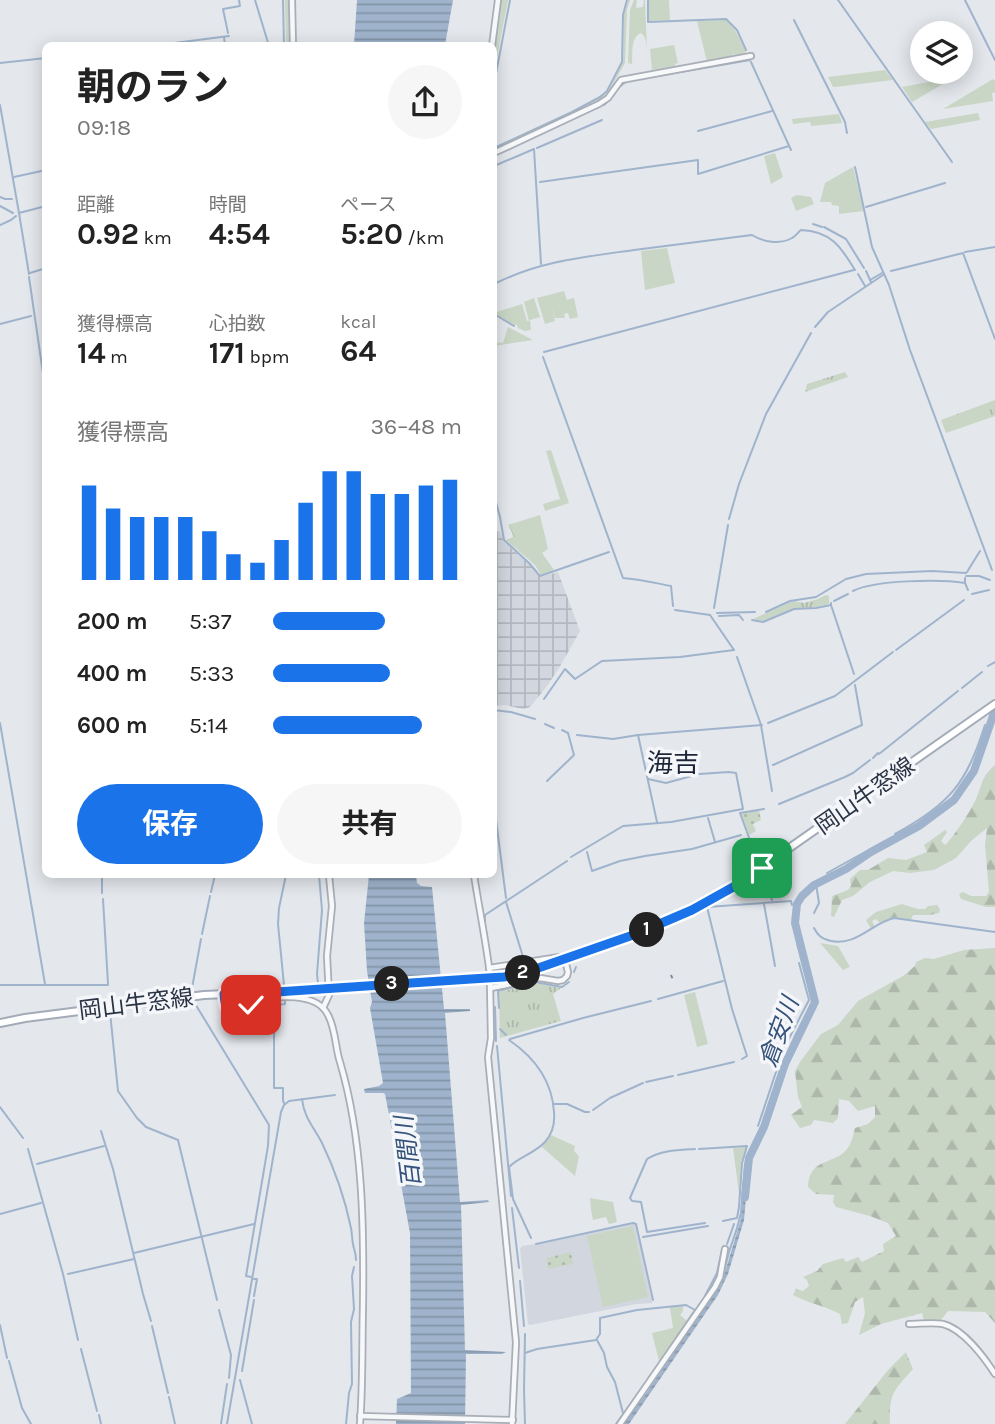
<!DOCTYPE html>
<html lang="ja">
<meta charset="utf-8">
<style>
:root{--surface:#fff;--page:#f6f6f6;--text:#222;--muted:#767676;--accent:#1a73e8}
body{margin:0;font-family:Karla,"Noto Sans JP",sans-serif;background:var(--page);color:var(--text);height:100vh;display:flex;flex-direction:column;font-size:26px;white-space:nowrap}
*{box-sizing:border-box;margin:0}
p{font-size:23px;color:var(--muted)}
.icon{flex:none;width:38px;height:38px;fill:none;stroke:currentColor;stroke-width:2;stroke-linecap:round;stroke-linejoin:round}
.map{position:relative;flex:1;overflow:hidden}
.side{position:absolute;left:42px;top:42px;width:455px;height:836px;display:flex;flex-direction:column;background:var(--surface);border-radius:10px;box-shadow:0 4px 18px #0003}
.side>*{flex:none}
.tools{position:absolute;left:910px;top:21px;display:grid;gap:14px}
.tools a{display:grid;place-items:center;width:63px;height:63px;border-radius:50%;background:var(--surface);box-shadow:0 4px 18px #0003;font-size:35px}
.pin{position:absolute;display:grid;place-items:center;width:60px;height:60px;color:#fff;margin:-30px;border-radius:14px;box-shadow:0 4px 10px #0006}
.km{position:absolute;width:35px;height:35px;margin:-18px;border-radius:50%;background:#222;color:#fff;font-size:19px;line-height:35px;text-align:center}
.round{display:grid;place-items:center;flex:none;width:74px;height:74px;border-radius:37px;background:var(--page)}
.summary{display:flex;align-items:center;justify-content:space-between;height:119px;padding:0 35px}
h1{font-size:38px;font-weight:700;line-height:52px}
.stats{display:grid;grid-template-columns:repeat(3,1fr);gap:10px;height:119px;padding:7px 35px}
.stats div{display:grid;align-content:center}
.stats b{font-size:30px;font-weight:700}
.stats small{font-size:19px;font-weight:400}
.stats p{font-size:19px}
.chart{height:196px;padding:14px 35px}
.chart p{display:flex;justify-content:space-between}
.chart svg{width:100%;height:126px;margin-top:7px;stroke:var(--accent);stroke-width:6}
.primary-button{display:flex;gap:14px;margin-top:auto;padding:14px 35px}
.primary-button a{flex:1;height:80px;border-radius:42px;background:var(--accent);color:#fff;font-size:28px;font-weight:700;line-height:80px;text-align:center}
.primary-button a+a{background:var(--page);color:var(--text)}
ul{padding:0 35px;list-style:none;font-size:23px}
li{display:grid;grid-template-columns:112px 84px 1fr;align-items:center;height:52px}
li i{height:18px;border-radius:9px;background:var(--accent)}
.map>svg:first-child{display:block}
.built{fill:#d2d6de}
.industrial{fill:url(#industrial-grid)}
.grass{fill:#c9d6c5}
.forest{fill:url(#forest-firs)}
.park{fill:url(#park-tufts)}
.garden{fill:url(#garden-dots)}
.water{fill:url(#water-rules)}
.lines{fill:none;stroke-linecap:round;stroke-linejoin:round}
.stream{stroke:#9fb4cc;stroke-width:2}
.river{stroke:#9fb4cc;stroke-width:8}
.tertiary-casing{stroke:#a9aeb7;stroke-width:8}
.primary-casing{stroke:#a3abb8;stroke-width:10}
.tertiary{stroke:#f7f8fa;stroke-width:4.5}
.primary{stroke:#fff;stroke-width:6}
.rail{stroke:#7d8696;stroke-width:2;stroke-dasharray:3.5 7;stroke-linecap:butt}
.primary-bridge-casing{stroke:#a3abb8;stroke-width:10;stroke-linecap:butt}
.primary-bridge{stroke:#fff;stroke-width:6}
.route-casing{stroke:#fff;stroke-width:14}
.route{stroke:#1a73e8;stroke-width:9}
.labels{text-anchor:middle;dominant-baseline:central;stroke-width:7;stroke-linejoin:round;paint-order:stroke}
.street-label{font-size:23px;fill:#2b3445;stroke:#f4f6f9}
.water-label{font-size:24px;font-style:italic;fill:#34527a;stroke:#f4f6f9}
.quarter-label{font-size:26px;fill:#1d2536;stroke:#f4f6f9}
</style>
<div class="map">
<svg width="995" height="1424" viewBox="0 0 995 1424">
<defs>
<pattern id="industrial-grid" width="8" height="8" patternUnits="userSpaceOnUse" patternTransform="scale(1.75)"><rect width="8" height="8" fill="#d2d6de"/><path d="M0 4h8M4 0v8" fill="none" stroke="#b4b8c0"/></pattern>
<pattern id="forest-firs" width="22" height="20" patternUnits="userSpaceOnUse" patternTransform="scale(1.75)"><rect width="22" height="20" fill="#c9d6c5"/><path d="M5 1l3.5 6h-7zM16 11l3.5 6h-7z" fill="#adb8ab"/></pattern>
<pattern id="park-tufts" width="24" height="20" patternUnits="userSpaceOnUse" patternTransform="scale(1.75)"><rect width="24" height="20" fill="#c9d6c5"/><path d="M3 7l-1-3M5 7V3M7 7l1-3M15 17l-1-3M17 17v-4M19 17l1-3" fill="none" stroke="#adb8ab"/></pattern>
<pattern id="garden-dots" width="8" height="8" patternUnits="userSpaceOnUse" patternTransform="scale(1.75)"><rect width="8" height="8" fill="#c9d6c5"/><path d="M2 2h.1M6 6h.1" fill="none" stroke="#adb8ab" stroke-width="1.8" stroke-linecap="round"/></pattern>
<pattern id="water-rules" width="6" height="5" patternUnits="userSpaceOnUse" patternTransform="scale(1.75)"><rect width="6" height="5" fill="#9fb4cc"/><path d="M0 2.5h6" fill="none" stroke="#8293a7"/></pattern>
</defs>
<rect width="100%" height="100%" fill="#e4e7ec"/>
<g class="built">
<path d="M269,1003L270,1026L242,1028L235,1025L236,1018L241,1016L255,1006Z"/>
<path d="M633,1224L636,1225L652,1301V1303L636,1304L530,1325L528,1324L520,1249L522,1246L535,1244L536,1245Z"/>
</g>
<path class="industrial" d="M500,531L504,542L533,567L540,577L558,572L580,631L559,668L547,686L530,707L523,709L504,705L494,706V532Z"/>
<g class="grass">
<path d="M285,0H290V45H286Z"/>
<path d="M501,0H508L494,73V50Z"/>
<path d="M628,0H630L627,9L625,63L608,93L596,103L506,144L505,143L587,105L607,93L623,62L624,14Z"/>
<path d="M634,0H637L636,8L643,7L644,0H645L647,51C647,45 646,36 641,33C630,38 633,53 632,64L628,63L630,10Z"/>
<path d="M648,0H669L670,20L648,21Z"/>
<path d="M726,20L735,30L746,52L735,57L734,54L732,55L733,57L717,60L715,57V60L707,62L697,21Z"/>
<path d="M674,45L678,63L675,64V66L652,70L650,49Z"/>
<path d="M885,70L893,80L835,87H833L828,77Z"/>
<path d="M955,77L912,102L902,87Z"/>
<path d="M993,79L995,81V92L992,93L993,101L943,109Z"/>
<path d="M978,113L980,120L931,129L925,122Z"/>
<path d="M839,114L842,123L811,126L810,122L793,124L792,119Z"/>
<path d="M775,153L783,177L771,184L764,156Z"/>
<path d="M853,167L864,211L839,214V206L832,205L831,202H820L825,183Z"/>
<path d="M797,195L811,197L814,204L796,211L791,198Z"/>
<path d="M667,248L675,283L645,290L641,251Z"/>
<path d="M564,291L567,300L574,298L578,317L570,319L568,313L564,314L565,318H555L552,308L555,321L545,324L537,298Z"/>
<path d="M534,298L540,317L530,320L531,330L525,331L518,328L517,325H514L494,313L522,304L527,321H529L524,302Z"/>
<path d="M508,327L533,340L494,346V342L503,343Z"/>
<path d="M551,450L569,503L545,511L543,504L560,499L546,451Z"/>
<path d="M540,515L548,549L542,553L554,570L541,575L535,565L506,540L513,537L511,529L508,525Z"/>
<path d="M820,943L838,946L850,967L843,970Z"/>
<path d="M695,992L708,1044L697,1047L684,995Z"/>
<path d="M551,1135L575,1146L574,1151L579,1156L575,1176L542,1147Z"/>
<path d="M746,1147L741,1162L739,1193L733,1148Z"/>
<path d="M590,1198L613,1202L617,1222L609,1224L606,1217L593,1220L591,1210Z"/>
<path d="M633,1226L648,1297L603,1307L587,1236Z"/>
<path d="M683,1306V1311L680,1315L687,1321L659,1361L652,1333L673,1328L670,1307Z"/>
</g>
<g class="forest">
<path d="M527,520L531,533L515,538L508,525Z"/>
<path d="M995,765V907H986L961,899L959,894L963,892L971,896H986L989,892L985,845L987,828L972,840L956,858L934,870L910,873L893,871L870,882L853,896L842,900L834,917L831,916L832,896L848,890L851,886L850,879L860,870H868L888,858L906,860L927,852L924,845L945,830L947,832L941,841L945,845C953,838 972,809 976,799C983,783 981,777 995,765Z"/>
<path d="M902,904L918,909H925L928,906L937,905L940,909L939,913L930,915H913L911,920L894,917L880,923L876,919L872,921L875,927L871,929L866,920L876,912Z"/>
<path d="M995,948V1323L985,1312L948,1311L941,1320L924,1321L922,1313L881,1324L859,1335L865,1313L863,1297L855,1302L848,1323L842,1324L840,1314C825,1306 808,1303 793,1295L796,1289L803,1291L809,1286L807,1280L803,1277L817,1271L823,1264L843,1258L846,1262L858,1257L862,1262L884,1251L883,1244L896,1236L888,1223L870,1216L836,1207L833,1202L834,1195L816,1194L808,1187C809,1157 835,1165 847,1149C852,1143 853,1135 855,1128L868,1124L875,1117V1106L858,1111L849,1101L839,1099L838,1118L833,1123L814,1120L811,1125L800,1128L791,1115L802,1107L798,1097L795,1071L800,1062L821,1034L838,1025L858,1001L903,976L915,966L916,962L925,958L934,959L964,950Z"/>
<path d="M906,1352L913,1369C893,1391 889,1394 890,1424H845L888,1370Z"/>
</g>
<g class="park">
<path d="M845,372L848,377L805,392L807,384Z"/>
<path d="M995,400V416L946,433L941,420Z"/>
<path d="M826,595L829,596V604L811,608H795L763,621L753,619L793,601L804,603L818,599Z"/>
<path d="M537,983L561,988L553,994L561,1021L500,1038L499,992Z"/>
</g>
<g class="garden">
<path d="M759,810L761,820L753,824L756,831L749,835L741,813Z"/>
<path d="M571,1252L573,1264L548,1269L546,1258Z"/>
</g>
<g class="water">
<path d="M357,0H453L445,45H354Z"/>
<path d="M369,875H416L417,883L421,886L432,887L444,1009H470V1011L445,1013L460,1202L488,1200L489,1202L461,1205L465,1350L506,1352L502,1354H466L465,1424H396L397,1399L411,1393L410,1233L400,1179L397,1176L399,1167L385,1094L383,1093H365L364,1089L379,1086L383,1083L370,1008L372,1002L367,971L364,923Z"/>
<path d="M744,1186L747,1187L744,1220L728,1274L718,1295L629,1424H622L645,1395L722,1282L741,1219Z"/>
</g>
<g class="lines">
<g class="stream">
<path d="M255,0L269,46"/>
<path d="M283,0L284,46"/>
<path d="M648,0V22L726,19L737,30L746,50"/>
<path d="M838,0L952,162"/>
<path d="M965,0L995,60"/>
<path d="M794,20L845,122L847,133"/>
<path d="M228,33L223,9L240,6L239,0"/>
<path d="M224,37L225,46"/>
<path d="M151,46L229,36"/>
<path d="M751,62L791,150"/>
<path d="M0,63L46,58"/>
<path d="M494,84L510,0"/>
<path d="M0,105L19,213"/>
<path d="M604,105C612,98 617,85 628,81L750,60"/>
<path d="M698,131L772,111"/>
<path d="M494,148L572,112L600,97L607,91L622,62L623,15L627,0"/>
<path d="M537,148L602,120"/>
<path d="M534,149L541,264"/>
<path d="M494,166L534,149"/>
<path d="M855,167L872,247L889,285L910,350L992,570"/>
<path d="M14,177L46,170"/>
<path d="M540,182L698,160V174L789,146"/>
<path d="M0,197L5,199H12"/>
<path d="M0,206L13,213"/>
<path d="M866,207L945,183"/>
<path d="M813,224L822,227"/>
<path d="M0,225L11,220L16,216"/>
<path d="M824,227L846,239L864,268"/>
<path d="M965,252L995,247"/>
<path d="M866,271L871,282"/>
<path d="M891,271L963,253L995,339"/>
<path d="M30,273L46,268"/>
<path d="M29,274L19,213L46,206"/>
<path d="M858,274L865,286"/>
<path d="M29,277L46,394"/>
<path d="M870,280L882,273"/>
<path d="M494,284C540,261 584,257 634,250C673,245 712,240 752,235C763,242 780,245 792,238C796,236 798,232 801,230C831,231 841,247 855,270"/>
<path d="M494,314L514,326"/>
<path d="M0,324L31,316"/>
<path d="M815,327L828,312L883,275"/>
<path d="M544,352L854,270"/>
<path d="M543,357L623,578C639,579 655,583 671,586L673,606"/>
<path d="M494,495L500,517L504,540L529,563L540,576L609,552"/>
<path d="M729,519L739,484L766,414L811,333"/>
<path d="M967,572L980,551"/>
<path d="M966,576H979L990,580"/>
<path d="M965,578V583L968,590"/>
<path d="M853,591C874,580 940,579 965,583"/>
<path d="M972,594L989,590"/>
<path d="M834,601L848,594"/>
<path d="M831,605L854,674"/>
<path d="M714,608L728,525"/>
<path d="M675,610L710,615L734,650"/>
<path d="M766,612L790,601L816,597L846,579L866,574L932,571L966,573"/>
<path d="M717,613L755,612"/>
<path d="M719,616L739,615L743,620"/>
<path d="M752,620L763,622L794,609L816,608L831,605V603"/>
<path d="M896,650L964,600"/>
<path d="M737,657L761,725L772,791"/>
<path d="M988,666L995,662"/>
<path d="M962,688L982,672"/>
<path d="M544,699L565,669L575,679L602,661L680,657L734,650"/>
<path d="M494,710L511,712L535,719"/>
<path d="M0,723L45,984"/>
<path d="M768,723L835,696L893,652"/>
<path d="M545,724L554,728"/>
<path d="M562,730L568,733"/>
<path d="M577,735L613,739L638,735L762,725"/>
<path d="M638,735L657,822"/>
<path d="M879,754L958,691"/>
<path d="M873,758L878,753"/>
<path d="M773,765L862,725L855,685"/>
<path d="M547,781L574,755L568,733"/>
<path d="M494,804L506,898"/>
<path d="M779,804L845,777L853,773L870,760"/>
<path d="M708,818L715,842"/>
<path d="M895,834C950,804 966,784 985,725"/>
<path d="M587,852L592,871L620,861L645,856L692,849L741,835"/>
<path d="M571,857L623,826L671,822L743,809L736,773L729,772L699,774L666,783L648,779"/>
<path d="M759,865L740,813L764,809"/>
<path d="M762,872L772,900"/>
<path d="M827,873L892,837"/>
<path d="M102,875V893"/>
<path d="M828,877V878"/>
<path d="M211,892L215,875"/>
<path d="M103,899L108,984"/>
<path d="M506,902L524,960"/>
<path d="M764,904L775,966"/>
<path d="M814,913L819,903L816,884"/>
<path d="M485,921V915L567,861"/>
<path d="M814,928C818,936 822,939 831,941C857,946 872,923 894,918L995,932"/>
<path d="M202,934L210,896"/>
<path d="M574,972L576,967"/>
<path d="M318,983L317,974L322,910L319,875"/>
<path d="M0,985H108"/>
<path d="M284,985L278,924L279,908L286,875"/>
<path d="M192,988L201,939"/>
<path d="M658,999L723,981"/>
<path d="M194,1002L269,1125L268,1146L246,1276L251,1277"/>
<path d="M495,1007L496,1041"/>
<path d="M499,1008L498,991L535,982L562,987L569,982"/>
<path d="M110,1012L118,1091L137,1118L146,1127L178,1140L217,1300"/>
<path d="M500,1029L506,1035"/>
<path d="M510,1039L583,1018L651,1001"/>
<path d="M509,1040C534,1057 552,1080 554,1112C555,1123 553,1133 545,1142C535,1153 519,1157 509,1167L513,1199L531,1238"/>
<path d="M497,1046L511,1196"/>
<path d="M742,1059L747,1056L732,1009L707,907L791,901L792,905"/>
<path d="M678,1075L734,1062"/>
<path d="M646,1082L673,1076"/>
<path d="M302,1099C304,1118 314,1127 322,1143C335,1170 345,1199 351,1228C352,1233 352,1239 353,1244C354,1250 356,1253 356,1260"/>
<path d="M284,1103L283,1101V1088H274V1012L275,1005L285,1004V1001"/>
<path d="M553,1104H567L585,1112H589"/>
<path d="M0,1107L23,1138"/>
<path d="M593,1110L610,1098L643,1083"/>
<path d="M758,1126L784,1048L809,1000L799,963"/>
<path d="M101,1131L113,1169L143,1294L151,1321"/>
<path d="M28,1149L63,1274L78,1340"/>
<path d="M695,1149C679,1150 661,1150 647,1159L630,1198L632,1201L641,1202L647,1232L705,1223"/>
<path d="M699,1149L747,1146L742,1163L739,1207L737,1218L723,1221"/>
<path d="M37,1164L104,1146"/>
<path d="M512,1208L519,1268"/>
<path d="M0,1214L41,1203"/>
<path d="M643,1237L708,1226"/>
<path d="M536,1244L633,1223L636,1224L653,1300"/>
<path d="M727,1244L734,1224"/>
<path d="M134,1253L254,1224"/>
<path d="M68,1274L134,1259"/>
<path d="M254,1279H257L254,1296"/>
<path d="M520,1281L524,1326"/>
<path d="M705,1296L717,1273L722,1250"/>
<path d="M714,1297L723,1275L729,1252L737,1228L741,1213L745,1164L748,1154L762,1125L778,1077L795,1036L813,1002L812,995L798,947L793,916L795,915"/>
<path d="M219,1310L231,1355L229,1378"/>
<path d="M0,1325L7,1358"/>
<path d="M152,1326L168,1393"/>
<path d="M525,1334L524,1389L525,1424"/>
<path d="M597,1340L604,1353L607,1367L615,1382L623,1413"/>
<path d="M81,1349L97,1411"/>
<path d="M525,1353L537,1349L596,1340L600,1334V1318L637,1310L686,1305L695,1310L653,1373"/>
<path d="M9,1361L22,1408L31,1424"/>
<path d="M242,1371L254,1300"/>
<path d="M240,1380L252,1424"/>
<path d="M169,1397L175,1424"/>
<path d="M99,1415L101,1424"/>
<path d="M221,1424L227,1384"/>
<path d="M227,1424L281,1112L284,1105L289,1101L335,1095"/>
<path d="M346,1424L349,1393L352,1384L351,1322L354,1309L352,1276L354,1267"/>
<path d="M616,1424L638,1394"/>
</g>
<path class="river" d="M745,1197L749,1158L764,1127L785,1064L815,1002L795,923L797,904L802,896L814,885L846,869L871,852L919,826L954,800L974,771L995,710"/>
<g class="tertiary-casing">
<g id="tertiary">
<path d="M292,0L293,46"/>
<path d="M492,46L498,0"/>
<path d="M494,153L599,104L608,98L621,80L751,56"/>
<path d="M474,875C479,908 486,941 490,975"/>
<path d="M489,968L559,957L565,960L568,972L567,976L563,980L558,981L540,978L491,988"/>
<path d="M490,983L491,1038L488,1057L516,1342L512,1424"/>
<path d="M224,994C225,1001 224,1010 231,1012C239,1015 248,1006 255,1003C276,995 317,992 328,1015C336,1030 335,1047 340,1062C363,1140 364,1225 363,1306C362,1345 363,1385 360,1424"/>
<path d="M323,1008L329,995L327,956L332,906L329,875"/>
<path d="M909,1324C920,1324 932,1322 943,1324C963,1329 984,1357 995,1374"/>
<path d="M360,1416L513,1420"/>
<path d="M620,1424L715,1287L720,1277L725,1249"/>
</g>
</g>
<g class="primary-casing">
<g id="primary">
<path d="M331,989L504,977L536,969L636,934L677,917L735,886L995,704"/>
<path d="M0,1023L25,1018L204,995L299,991"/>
</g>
</g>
<use href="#tertiary" class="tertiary"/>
<use href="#primary" class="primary"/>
<path class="rail" d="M671,975L673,980"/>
<g class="primary-bridge-casing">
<path id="primary-bridge" d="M299,991L331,989"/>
</g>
<use href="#primary-bridge" class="primary-bridge"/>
</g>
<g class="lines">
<g class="route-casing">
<path id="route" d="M251,1005C233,1015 226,1019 224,994H248L471,979L504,977L521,974L636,934L692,910L735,886L762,868"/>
</g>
<use href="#route" class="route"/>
</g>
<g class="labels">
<g class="street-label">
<text transform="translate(865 796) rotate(-35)">岡山牛窓線</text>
<text transform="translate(136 1004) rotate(-7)">岡山牛窓線</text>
</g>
<g class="water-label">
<text transform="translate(779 1032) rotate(-70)">倉安川</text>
<text transform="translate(408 1152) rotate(-97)">百間川</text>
</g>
<g class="quarter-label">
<text x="673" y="763">海吉</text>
</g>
</g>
</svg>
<div class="tools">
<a><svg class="icon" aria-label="layers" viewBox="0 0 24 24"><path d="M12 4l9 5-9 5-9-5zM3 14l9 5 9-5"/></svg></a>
</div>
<div class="pin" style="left:762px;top:868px;background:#1e9e55"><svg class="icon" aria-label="arrive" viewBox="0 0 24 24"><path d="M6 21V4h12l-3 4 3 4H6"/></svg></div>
<div class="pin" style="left:251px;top:1005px;background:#d93025"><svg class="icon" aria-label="check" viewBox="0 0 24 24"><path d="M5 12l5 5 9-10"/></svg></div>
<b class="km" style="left:647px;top:930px">1</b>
<b class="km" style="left:523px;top:973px">2</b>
<b class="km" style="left:392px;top:984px">3</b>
<section class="side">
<div class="summary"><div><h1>朝のラン</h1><p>09:18</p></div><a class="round"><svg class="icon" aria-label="share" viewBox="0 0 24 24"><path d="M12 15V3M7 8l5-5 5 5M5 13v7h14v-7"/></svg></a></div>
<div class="stats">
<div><p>距離</p><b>0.92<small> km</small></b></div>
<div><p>時間</p><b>4:54</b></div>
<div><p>ペース</p><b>5:20<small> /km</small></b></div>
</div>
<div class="stats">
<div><p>獲得標高</p><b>14<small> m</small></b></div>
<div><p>心拍数</p><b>171<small> bpm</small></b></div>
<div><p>kcal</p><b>64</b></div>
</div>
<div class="chart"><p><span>獲得標高</span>36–48 m</p>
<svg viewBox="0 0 160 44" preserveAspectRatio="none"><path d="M5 44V11M15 44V19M25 44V22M35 44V22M45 44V22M55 44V27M65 44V35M75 44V38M85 44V30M95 44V17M105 44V6M115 44V6M125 44V14M135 44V14M145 44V11M155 44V9"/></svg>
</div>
<ul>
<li><b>200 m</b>5:37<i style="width:59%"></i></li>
<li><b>400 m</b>5:33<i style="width:62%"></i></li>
<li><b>600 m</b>5:14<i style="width:79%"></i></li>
</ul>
<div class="primary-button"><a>保存</a><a>共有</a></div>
</section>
</div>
